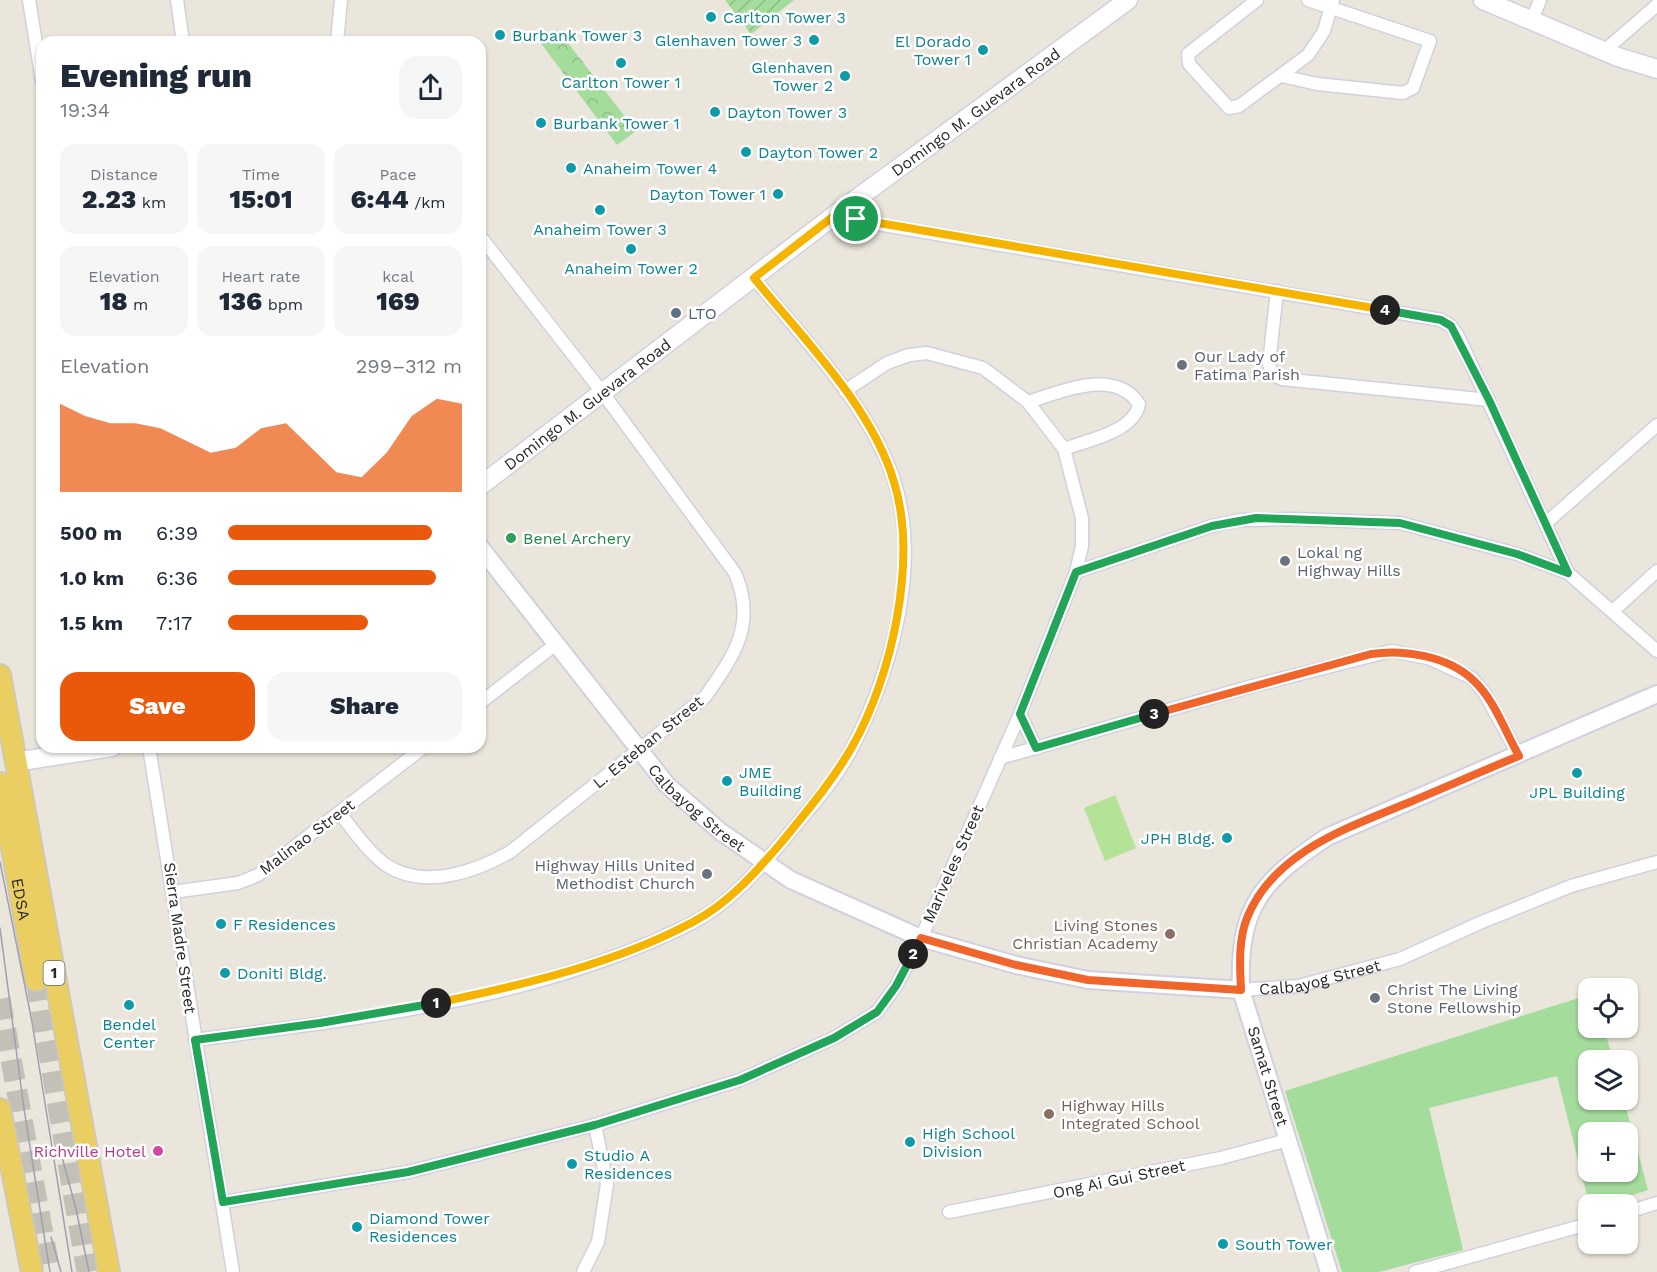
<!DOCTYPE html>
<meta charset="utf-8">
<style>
:root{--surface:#fff;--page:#f6f6f7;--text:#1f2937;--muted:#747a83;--accent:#ea580c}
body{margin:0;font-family:"Work Sans",sans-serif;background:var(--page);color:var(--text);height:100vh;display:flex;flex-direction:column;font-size:22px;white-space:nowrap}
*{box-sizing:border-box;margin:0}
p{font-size:20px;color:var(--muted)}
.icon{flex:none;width:33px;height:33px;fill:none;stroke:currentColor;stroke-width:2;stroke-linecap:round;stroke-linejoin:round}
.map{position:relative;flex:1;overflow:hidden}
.panel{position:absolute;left:36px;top:36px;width:450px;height:717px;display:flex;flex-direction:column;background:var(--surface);border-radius:18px;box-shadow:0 2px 4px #0004}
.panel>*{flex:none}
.controls{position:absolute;left:1578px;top:978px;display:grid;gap:12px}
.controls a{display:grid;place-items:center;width:60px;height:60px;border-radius:12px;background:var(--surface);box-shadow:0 2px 4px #0004;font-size:30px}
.pin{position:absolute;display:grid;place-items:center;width:51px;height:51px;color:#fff;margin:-26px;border:3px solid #fff;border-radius:50%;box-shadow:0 2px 6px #0007}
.km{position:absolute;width:30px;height:30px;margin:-15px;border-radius:50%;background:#222;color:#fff;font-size:16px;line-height:30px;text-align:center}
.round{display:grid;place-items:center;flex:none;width:63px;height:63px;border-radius:18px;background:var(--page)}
.overview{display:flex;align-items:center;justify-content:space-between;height:102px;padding:0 24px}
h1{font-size:33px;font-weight:800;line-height:45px}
.metrics{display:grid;grid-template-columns:repeat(3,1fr);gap:9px;height:102px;padding:6px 24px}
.metrics div{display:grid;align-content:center;border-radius:15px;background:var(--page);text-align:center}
.metrics b{font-size:26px;font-weight:800}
.metrics small{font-size:16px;font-weight:400}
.metrics p{font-size:16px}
.chart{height:168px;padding:12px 24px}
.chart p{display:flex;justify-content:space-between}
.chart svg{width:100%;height:108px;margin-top:6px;fill:var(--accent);opacity:.7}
.button{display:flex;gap:12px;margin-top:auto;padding:12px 24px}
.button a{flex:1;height:69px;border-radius:18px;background:var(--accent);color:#fff;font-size:24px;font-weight:800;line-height:69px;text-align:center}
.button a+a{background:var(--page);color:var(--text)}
ul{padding:0 24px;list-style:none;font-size:20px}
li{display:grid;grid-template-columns:96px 72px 1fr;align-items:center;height:45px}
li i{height:15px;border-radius:8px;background:var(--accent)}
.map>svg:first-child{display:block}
.grass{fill:#a4dc9c;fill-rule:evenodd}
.forest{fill:url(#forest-crowns)}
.garden{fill:url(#garden-furrows)}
.pitch{fill:#b4e398}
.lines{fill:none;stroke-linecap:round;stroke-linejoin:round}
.trunk-tunnel{stroke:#c3c0b7;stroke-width:21;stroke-dasharray:21 10;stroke-linecap:butt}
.minor-casing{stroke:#d1d0e0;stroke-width:15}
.tertiary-casing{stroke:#d1d0e0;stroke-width:20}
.secondary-casing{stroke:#d1d0e0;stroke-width:21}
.trunk-casing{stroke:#c7c7c7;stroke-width:24}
.minor{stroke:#fff;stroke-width:12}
.tertiary{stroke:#fff;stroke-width:16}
.secondary{stroke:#fff;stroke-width:18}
.trunk{stroke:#eace62;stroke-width:21}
.tram{stroke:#a09eb1;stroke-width:1.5}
.split-1-casing{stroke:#fff;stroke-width:12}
.split-2-casing{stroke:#fff;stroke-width:12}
.split-3-casing{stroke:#fff;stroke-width:12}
.split-4-casing{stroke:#fff;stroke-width:12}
.split-5-casing{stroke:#fff;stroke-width:12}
.split-1{stroke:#f5b400;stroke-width:8}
.split-2{stroke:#22a559;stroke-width:8}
.split-3{stroke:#f0652b;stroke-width:8}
.split-4{stroke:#22a559;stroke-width:8}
.split-5{stroke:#f5b400;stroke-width:8}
.culture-dot{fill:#0f9aa8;stroke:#fff;stroke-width:2}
.service-dot{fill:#5c6f8a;stroke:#fff;stroke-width:2}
.worship-dot{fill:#6b7280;stroke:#fff;stroke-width:2}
.leisure-dot{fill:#2e9e5b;stroke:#fff;stroke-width:2}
.education-dot{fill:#8d6e63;stroke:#fff;stroke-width:2}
.hotel-dot{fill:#d1479c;stroke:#fff;stroke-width:2}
.labels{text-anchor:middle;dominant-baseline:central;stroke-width:5;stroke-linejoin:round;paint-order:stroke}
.shield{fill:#fff;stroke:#686868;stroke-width:1.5}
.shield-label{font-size:15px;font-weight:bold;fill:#282828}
.culture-label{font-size:16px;fill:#0d838f;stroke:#fff;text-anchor:start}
.street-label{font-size:16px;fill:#282828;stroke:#fff}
.service-label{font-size:16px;fill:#4e5e75;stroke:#fff;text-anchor:start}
.worship-label{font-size:16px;fill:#5b616d;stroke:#fff;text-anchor:start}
.leisure-label{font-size:16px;fill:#27864d;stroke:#fff;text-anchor:start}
.education-label{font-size:16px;fill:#785e54;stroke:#fff;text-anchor:end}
.hotel-label{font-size:16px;fill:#b23c85;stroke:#fff;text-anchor:end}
</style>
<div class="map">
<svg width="1657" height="1272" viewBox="0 0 1657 1272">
<defs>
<pattern id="forest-crowns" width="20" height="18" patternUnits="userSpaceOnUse" patternTransform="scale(1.5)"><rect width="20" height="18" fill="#a4dc9c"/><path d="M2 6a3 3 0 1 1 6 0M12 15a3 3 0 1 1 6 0" fill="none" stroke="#8dbd86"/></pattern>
<pattern id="garden-furrows" width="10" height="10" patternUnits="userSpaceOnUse" patternTransform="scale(1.5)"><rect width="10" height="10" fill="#a4dc9c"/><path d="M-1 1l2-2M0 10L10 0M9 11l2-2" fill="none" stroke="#8dbd86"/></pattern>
</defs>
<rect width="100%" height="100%" fill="#eae6db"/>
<path class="grass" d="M1588,995V1028H1604L1613,1060H1588V1100H1624L1648,1190L1604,1204H1589L1557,1076L1429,1108L1463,1250L1379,1272H1342L1285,1091ZM1588,1132H1628V1172H1588Z"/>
<path class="forest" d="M558,30L636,131L617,145L540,42Z"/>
<path class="garden" d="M725,0H794L751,34Z"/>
<path class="pitch" d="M1115,795L1136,848L1105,861L1084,808Z"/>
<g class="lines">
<g class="trunk-tunnel">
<path d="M36,980L87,1272"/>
<path d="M0,999L50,1272"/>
</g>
<g class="minor-casing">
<g id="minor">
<path d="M29,0L42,81"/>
<path d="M177,0L183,42"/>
<path d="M1257,0L1188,54L1189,64L1229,108L1239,106L1308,55L1324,31L1333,0"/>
<path d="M1532,20L1540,0"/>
<path d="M337,42L341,0"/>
<path d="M1604,51L1657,5"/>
<path d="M1282,76L1317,84L1403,93L1413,88L1430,41L1308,0"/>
<path d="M844,208L857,219L866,222L1441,320L1451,326L1458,336L1568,573"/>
<path d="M1277,291L1269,364L1272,374L1282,379L1489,400"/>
<path d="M1028,402C1061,392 1115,367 1139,404C1134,432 1088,440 1064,449"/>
<path d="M1546,523L1657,425"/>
<path d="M1076,572L1212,526L1241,520L1294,519L1400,523L1517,554L1568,573L1657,651"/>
<path d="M1613,611L1657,571"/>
<path d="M480,703L556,644"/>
<path d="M1020,714L1036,748"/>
<path d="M149,747L233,1272"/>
<path d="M1000,758L1252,686L1391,651L1428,658L1472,678L1485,694L1519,756"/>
<path d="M340,813C353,830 368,852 386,865C424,890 475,872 510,852L705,697C734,656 757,624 735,573L602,392L480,236"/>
<path d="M173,892L238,883L258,875L424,747"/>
<path id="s1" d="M1241,990L1298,986L1400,959L1482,922L1571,886L1657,862"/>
<path d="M195,1040C361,1018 540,1000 692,923C729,904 755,873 782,842C807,811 837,780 854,744C893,666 922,563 893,477C866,401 803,339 754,278"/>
<path d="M223,1202L408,1172L595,1125L740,1080L834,1038L877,1012L896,986L921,938L1020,714L1076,572L1082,546V518L1064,449L1028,402L983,368L927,353L909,355L887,363L845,391"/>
<path d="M949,1212L1221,1158L1288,1140"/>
<path d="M1628,1212L1657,1203"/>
<path d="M583,1272L598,1242L607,1184L595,1125"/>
<path d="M1415,1272L1588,1224"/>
</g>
</g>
<g class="tertiary-casing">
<g id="tertiary">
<path id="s2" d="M480,547L667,785L721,832L791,880L921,938L1016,965L1088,980L1241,990"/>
<path d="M1329,1272L1241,990C1238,907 1260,882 1327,837L1657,694"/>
</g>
</g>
<g class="secondary-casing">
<g id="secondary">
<path d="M1483,0L1618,57L1657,69"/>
<path id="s3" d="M480,486L844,208L1128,0"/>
<path d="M15,762L112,747"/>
</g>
</g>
<g class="trunk-casing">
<g id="trunk">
<path d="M0,675L109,1272"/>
<path id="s4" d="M0,783L36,980"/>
<path d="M0,1109L32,1272"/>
</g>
</g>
<use href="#minor" class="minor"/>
<use href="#tertiary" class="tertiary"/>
<use href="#secondary" class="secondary"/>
<use href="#trunk" class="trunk"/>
<g class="tram">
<path d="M0,862L32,1022L72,1272"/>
<path d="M0,928L24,1109L50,1272"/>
<path d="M61,1153L76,1209L89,1272"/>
<path d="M51,1237L61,1272"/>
</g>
</g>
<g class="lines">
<g class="split-1-casing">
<path id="split-1" d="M436,1003C523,985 614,964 693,922C729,903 755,873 781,843C806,812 832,782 852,747C892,677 918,560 894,482C872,407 802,337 754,278L844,208L856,219"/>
</g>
<g class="split-2-casing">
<path id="split-2" d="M436,1003L320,1023L195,1040L223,1202L408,1172L595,1125L740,1080L834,1038L877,1012L896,986L913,954"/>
</g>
<g class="split-3-casing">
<path id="split-3" d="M913,954L921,938L1016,965L1088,980L1241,990C1240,966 1238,941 1247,918C1274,851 1350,827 1410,802C1446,787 1482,771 1519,756C1505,731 1494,699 1473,680C1448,656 1403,649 1371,654L1154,714"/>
</g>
<g class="split-4-casing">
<path id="split-4" d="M1154,714L1036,748L1020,714L1076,572L1212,526L1256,518L1400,523L1517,554L1568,573L1489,400L1451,326L1441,320L1385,310"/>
</g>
<g class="split-5-casing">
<path id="split-5" d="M856,219L1385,310"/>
</g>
<use href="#split-1" class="split-1"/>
<use href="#split-2" class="split-2"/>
<use href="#split-3" class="split-3"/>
<use href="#split-4" class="split-4"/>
<use href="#split-5" class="split-5"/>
</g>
<g class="culture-dot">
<circle cx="711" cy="17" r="6"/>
<circle cx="500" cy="35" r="6"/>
<circle cx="814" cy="40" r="6"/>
<circle cx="983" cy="50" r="6"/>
<circle cx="621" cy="63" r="6"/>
<circle cx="845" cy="76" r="6"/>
<circle cx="715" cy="112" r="6"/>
<circle cx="541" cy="123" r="6"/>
<circle cx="746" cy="152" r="6"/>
<circle cx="571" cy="168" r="6"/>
<circle cx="778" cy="194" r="6"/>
<circle cx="600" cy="210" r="6"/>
<circle cx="631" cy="249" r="6"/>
<circle cx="1577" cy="773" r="6"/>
<circle cx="727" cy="781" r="6"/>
<circle cx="1227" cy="838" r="6"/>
<circle cx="221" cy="924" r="6"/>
<circle cx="225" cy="973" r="6"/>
<circle cx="129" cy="1005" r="6"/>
<circle cx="910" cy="1142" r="6"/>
<circle cx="572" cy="1164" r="6"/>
<circle cx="357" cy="1227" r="6"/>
<circle cx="1223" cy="1244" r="6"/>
</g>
<circle class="service-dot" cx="676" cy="313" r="6"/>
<g class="worship-dot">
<circle cx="1182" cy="365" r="6"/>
<circle cx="1285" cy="561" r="6"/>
<circle cx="707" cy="874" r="6"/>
<circle cx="1375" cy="998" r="6"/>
</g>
<circle class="leisure-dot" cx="511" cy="538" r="6"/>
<g class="education-dot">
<circle cx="1170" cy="934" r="6"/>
<circle cx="1049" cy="1114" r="6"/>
</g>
<circle class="hotel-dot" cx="158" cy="1151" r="6"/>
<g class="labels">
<rect class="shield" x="43.5" y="961" width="21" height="24" rx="4.5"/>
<g class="shield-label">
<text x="54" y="973">1</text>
</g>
<g class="culture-label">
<text x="723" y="17">Carlton Tower 3</text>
<text x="512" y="35">Burbank Tower 3</text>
<text x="802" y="40" text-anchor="end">Glenhaven Tower 3</text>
<text x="971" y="41" text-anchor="end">El Dorado<tspan x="971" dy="18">Tower 1</tspan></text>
<text x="833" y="67" text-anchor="end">Glenhaven<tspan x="833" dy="18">Tower 2</tspan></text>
<text x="621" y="82" text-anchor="middle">Carlton Tower 1</text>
<text x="727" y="112">Dayton Tower 3</text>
<text x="553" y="123">Burbank Tower 1</text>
<text x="758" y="152">Dayton Tower 2</text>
<text x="583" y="168">Anaheim Tower 4</text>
<text x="766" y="194" text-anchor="end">Dayton Tower 1</text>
<text x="600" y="229" text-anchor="middle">Anaheim Tower 3</text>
<text x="631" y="268" text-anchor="middle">Anaheim Tower 2</text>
<text x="739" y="772">JME<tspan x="739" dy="18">Building</tspan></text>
<text x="1577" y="792" text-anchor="middle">JPL Building</text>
<text x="1215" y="838" text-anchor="end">JPH Bldg.</text>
<text x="233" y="924">F Residences</text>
<text x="237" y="973">Doniti Bldg.</text>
<text x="129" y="1024" text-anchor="middle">Bendel<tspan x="129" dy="18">Center</tspan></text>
<text x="922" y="1133">High School<tspan x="922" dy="18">Division</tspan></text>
<text x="584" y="1155">Studio A<tspan x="584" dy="18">Residences</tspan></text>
<text x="369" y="1218">Diamond Tower<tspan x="369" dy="18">Residences</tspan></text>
<text x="1235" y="1244">South Tower</text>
</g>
<g class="street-label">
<text stroke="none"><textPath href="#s3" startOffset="621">Domingo M. Guevara Road</textPath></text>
<text stroke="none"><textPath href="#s3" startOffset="135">Domingo M. Guevara Road</textPath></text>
<text transform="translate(648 742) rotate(-39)">L. Esteban Street</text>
<text stroke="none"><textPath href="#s2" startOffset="340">Calbayog Street</textPath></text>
<text transform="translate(307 837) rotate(-37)">Malinao Street</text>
<text transform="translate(953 864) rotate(-66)">Mariveles Street</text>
<text stroke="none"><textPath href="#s4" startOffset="118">EDSA</textPath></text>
<text transform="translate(180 938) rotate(82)">Sierra Madre Street</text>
<text stroke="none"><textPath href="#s1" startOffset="80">Calbayog Street</textPath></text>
<text transform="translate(1268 1076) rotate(73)">Samat Street</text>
<text transform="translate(1119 1179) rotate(-12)">Ong Ai Gui Street</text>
</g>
<g class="service-label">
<text x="688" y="313">LTO</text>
</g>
<g class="worship-label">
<text x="1194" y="356">Our Lady of<tspan x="1194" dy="18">Fatima Parish</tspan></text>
<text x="1297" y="552">Lokal ng<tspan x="1297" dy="18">Highway Hills</tspan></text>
<text x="695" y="865" text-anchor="end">Highway Hills United<tspan x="695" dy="18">Methodist Church</tspan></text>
<text x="1387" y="989">Christ The Living<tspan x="1387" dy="18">Stone Fellowship</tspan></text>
</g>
<g class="leisure-label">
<text x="523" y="538">Benel Archery</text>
</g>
<g class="education-label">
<text x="1158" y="925">Living Stones<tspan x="1158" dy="18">Christian Academy</tspan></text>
<text x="1061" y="1105" text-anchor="start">Highway Hills<tspan x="1061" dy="18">Integrated School</tspan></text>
</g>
<g class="hotel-label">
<text x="146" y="1151">Richville Hotel</text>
</g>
</g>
</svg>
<div class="controls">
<a><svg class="icon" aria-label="locate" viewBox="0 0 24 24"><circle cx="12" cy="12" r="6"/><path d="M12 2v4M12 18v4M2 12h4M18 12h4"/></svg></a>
<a><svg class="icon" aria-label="layers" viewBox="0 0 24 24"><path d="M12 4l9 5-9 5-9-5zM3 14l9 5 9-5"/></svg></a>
<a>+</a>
<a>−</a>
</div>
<div class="pin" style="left:856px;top:219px;background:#1e9e55"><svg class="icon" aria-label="arrive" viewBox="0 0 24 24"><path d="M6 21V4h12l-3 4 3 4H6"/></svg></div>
<b class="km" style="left:436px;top:1003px">1</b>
<b class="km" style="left:913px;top:954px">2</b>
<b class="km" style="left:1154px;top:714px">3</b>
<b class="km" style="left:1385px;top:310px">4</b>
<section class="panel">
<div class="overview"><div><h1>Evening run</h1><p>19:34</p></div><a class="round"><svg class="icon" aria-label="share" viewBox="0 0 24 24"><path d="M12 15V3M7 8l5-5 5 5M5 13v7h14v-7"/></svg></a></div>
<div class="metrics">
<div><p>Distance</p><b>2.23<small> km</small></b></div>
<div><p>Time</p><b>15:01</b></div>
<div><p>Pace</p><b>6:44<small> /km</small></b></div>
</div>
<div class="metrics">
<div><p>Elevation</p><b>18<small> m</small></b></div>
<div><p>Heart rate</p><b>136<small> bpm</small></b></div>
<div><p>kcal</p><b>169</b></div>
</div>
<div class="chart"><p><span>Elevation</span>299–312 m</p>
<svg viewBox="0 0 160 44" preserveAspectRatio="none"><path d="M0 44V8L10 13L20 16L30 16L40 18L50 23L60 28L70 26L80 18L90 16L100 26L110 36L120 38L130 28L140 13L150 6L160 8V44z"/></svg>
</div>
<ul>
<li><b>500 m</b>6:39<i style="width:87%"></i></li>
<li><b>1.0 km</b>6:36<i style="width:89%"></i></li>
<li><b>1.5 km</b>7:17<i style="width:60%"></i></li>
</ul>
<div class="button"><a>Save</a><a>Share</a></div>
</section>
</div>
